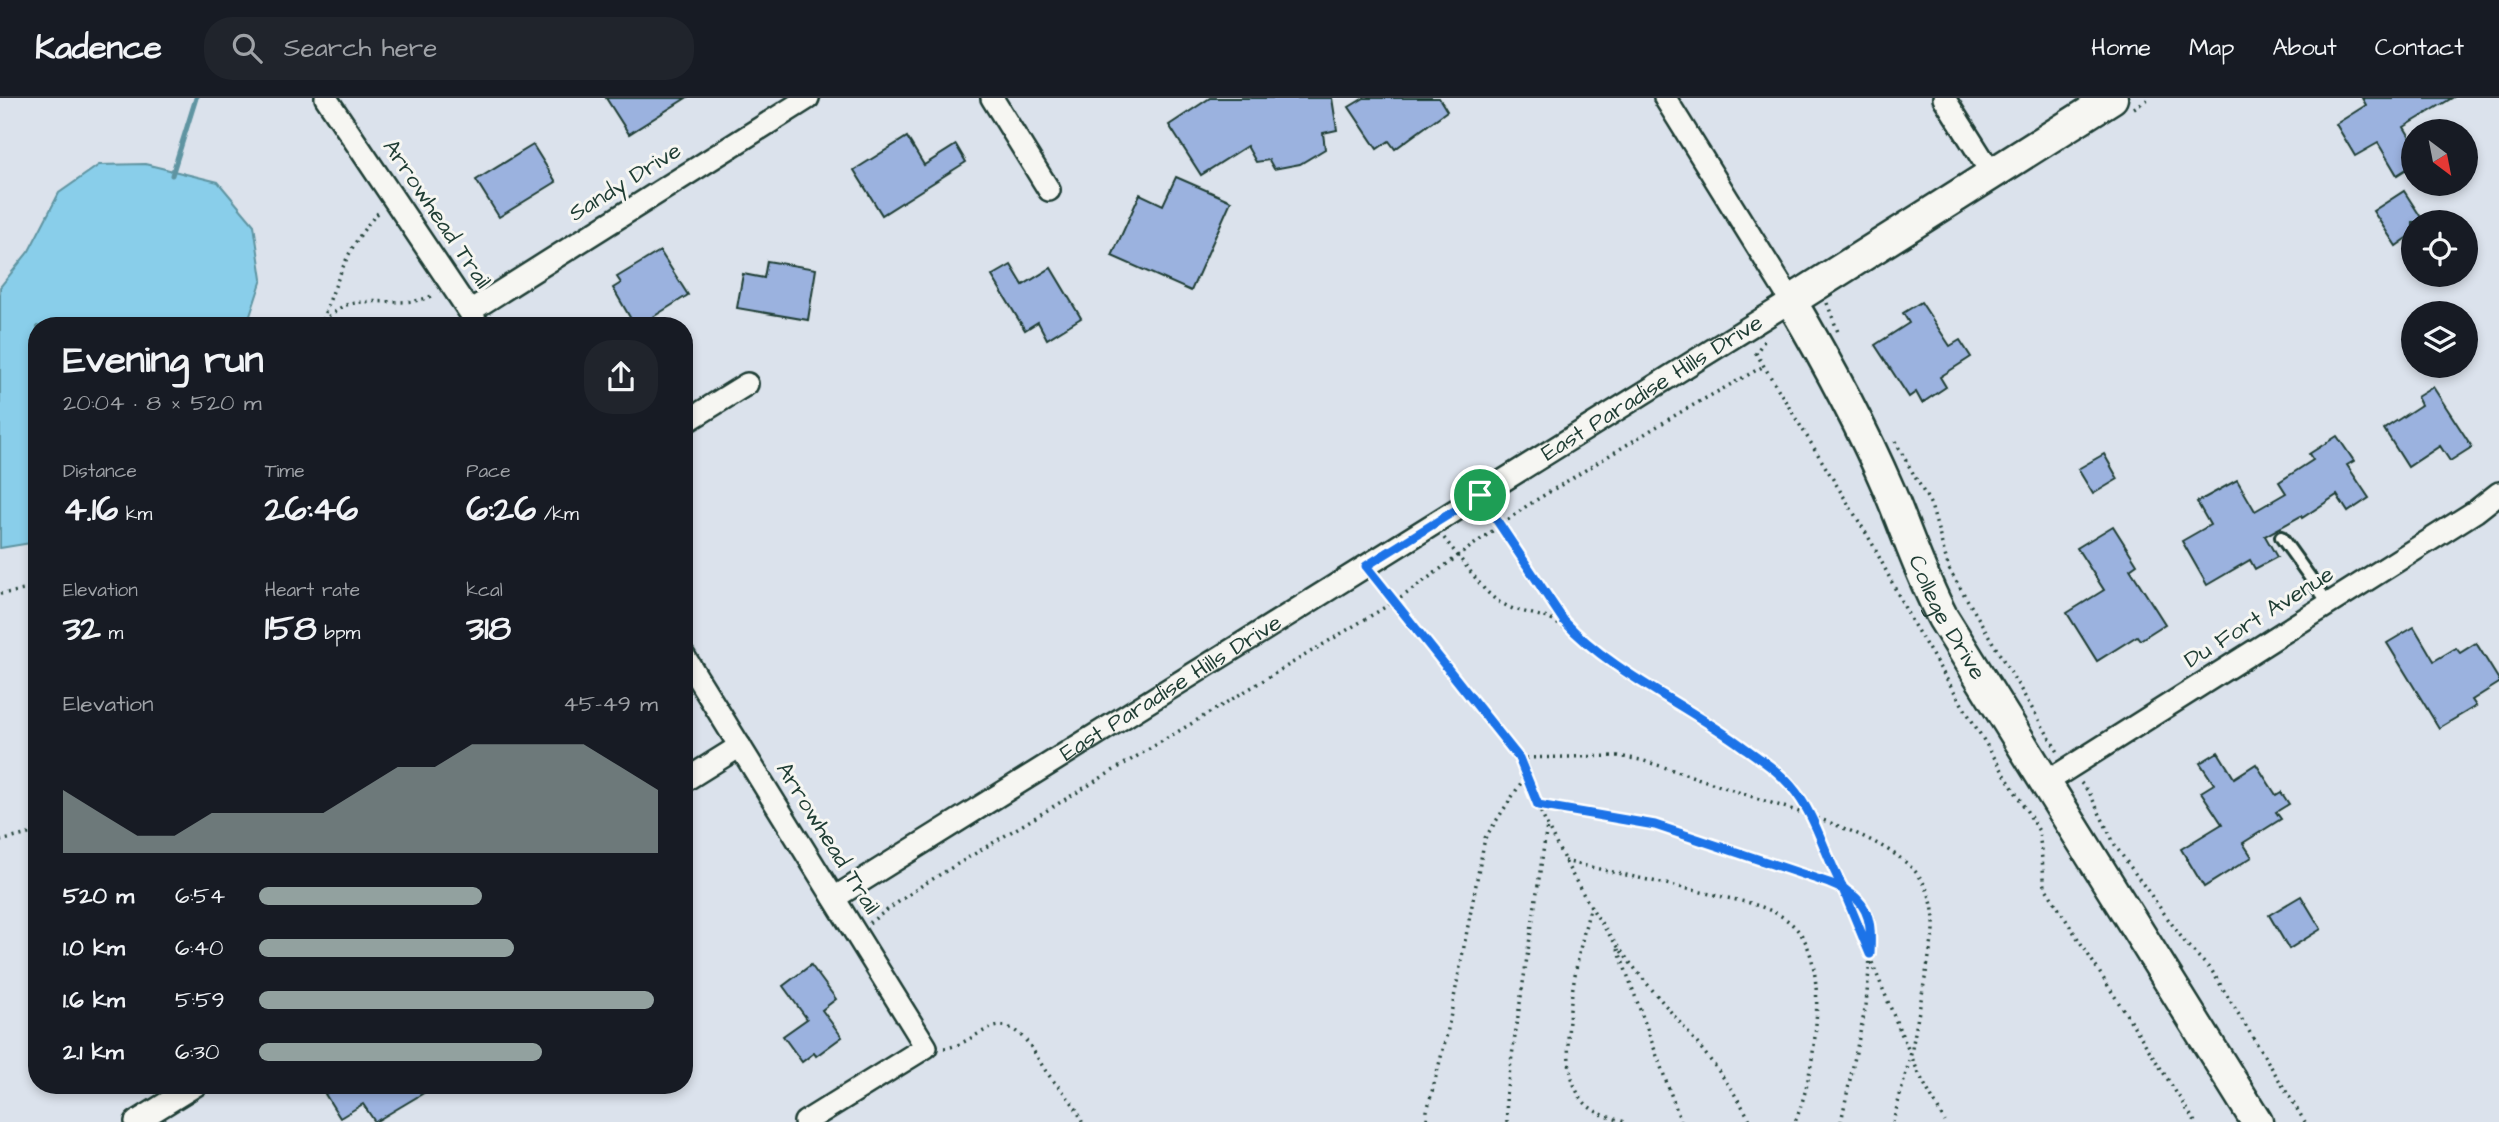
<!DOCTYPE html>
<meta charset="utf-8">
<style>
:root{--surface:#171b24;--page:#20242c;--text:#f1f3f6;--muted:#9ea1a6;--line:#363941;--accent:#92a19f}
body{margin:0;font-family:"Architects Daughter",sans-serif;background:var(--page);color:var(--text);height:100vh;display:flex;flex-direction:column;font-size:26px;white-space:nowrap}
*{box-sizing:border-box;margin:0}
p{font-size:23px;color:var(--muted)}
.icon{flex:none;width:38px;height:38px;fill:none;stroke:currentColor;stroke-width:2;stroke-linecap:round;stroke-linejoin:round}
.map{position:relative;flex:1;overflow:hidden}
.panel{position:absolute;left:28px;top:219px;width:665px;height:777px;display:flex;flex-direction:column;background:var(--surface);border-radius:28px;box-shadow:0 4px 10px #0003}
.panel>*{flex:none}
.needle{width:46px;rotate:148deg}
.controls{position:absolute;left:2401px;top:21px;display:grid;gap:14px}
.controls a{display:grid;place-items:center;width:77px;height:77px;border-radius:50%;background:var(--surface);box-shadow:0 4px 10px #0003;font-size:35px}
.pin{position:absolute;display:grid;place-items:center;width:60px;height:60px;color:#fff;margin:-30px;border:4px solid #fff;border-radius:50%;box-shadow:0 2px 7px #0007}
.round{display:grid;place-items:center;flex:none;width:74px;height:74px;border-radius:28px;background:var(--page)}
.head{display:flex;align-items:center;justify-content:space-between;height:119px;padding:0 35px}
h1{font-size:38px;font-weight:800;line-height:52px}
.stats{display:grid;grid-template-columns:repeat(3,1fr);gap:10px;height:119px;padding:7px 35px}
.stats div{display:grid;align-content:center}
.stats b{font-size:35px;font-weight:800}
.stats small{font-size:19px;font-weight:400}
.stats p{font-size:19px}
.chart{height:196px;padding:14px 35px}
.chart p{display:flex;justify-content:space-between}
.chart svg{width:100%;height:126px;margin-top:7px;fill:var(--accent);opacity:.7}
ul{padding:0 35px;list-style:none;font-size:23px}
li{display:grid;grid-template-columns:112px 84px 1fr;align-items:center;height:52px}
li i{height:18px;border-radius:9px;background:var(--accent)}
header{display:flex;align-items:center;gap:42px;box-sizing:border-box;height:98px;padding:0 35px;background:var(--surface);border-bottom:2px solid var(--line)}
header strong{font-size:33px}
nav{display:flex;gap:38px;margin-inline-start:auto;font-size:24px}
.search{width:490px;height:63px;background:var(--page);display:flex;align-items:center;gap:18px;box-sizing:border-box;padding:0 24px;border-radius:28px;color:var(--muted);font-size:26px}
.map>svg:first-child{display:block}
.water{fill:#89ceea;stroke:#5f94a1;stroke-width:2}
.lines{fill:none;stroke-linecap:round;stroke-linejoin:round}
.stream{stroke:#5f94a1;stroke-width:5}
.building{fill:#9bb2df;stroke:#1f3d34;stroke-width:2}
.service-casing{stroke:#1f3d34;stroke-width:16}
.minor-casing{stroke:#1f3d34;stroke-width:26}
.secondary-casing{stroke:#1f3d34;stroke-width:35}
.path{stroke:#1f3d34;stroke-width:3.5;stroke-dasharray:2 5;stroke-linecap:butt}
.service{stroke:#f6f6f2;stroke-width:10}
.minor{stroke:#f6f6f2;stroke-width:21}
.secondary{stroke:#f6f6f2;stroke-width:30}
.route-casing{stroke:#fff;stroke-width:14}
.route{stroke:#1a73e8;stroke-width:9}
.labels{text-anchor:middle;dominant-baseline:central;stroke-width:6;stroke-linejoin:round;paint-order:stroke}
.street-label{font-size:23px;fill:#1f3d34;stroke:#f6f6f2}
</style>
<header>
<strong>Kadence</strong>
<div class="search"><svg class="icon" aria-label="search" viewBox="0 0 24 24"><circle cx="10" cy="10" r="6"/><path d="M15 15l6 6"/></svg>Search here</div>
<nav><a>Home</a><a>Map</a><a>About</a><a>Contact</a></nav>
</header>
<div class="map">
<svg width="2499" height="1024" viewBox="0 0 2499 1024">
<rect width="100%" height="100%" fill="#dbe2ec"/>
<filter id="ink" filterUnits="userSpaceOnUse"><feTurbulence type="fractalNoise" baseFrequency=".0143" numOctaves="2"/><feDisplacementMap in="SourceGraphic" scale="14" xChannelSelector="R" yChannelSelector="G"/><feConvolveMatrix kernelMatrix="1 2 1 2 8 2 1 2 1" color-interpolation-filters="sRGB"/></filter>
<g filter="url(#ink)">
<path class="water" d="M145,66L218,84L254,127L262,181L247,227L37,228V444L0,450V189L29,153L59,95L99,67Z"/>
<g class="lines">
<path class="stream" d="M172,77L196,0"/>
</g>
<g class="building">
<path d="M606,0H686L629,36Z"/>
<path d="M1210,0H1332L1337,32L1323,35L1325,51L1300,66L1274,71L1269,62L1256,64L1247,48L1201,77L1169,27Z"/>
<path d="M1364,0H1439L1447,13L1395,51L1389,43L1377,51L1349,9Z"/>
<path d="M2362,0H2452L2404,29L2413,44V67L2397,77L2378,45L2355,58L2336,26L2366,7Z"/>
<path d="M907,39L924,67L956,47L966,64L882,117L854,72Z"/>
<path d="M533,47L556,84L499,119L476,82Z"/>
<path d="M1176,79L1231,103L1191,193L1112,158L1140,96L1163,107Z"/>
<path d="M2404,93L2424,124H2413V136L2396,148L2373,113Z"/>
<path d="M660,153L688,197L653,219L658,228H635L613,190L621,185L617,179Z"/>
<path d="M767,163L816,171L808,222L737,210L743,176L764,180Z"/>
<path d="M1011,167L1023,187L1051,170L1081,220L1047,241L1038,224L1025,232L992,178Z"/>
<path d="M1921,204L1950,248L1960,242L1971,259L1940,279L1946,289L1922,305L1916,294L1909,299L1875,247L1909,225L1903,215Z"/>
<path d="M2433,289L2472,349L2450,363L2440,348L2408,369L2384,331L2421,307L2417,299Z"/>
<path d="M2337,338L2354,363L2347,367L2369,400L2348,414L2337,397L2302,420L2301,418L2265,438L2277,459L2255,471L2250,462L2207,487L2182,443L2210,427L2197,404L2237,382L2255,413L2286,395L2279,384L2313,362L2309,356Z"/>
<path d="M2104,356L2118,381L2093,396L2078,371Z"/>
<path d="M2113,428L2137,466L2130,471L2165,526L2140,542L2137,538L2097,563L2067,515L2104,492L2077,450Z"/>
<path d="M2414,529L2434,563L2456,550L2460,555L2476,545L2499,582V585L2472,602L2476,608L2439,630L2387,545Z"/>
<path d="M2218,654L2234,680L2256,666L2276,697L2281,694L2289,706L2276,714L2281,721L2243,745L2252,759L2204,789L2181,751L2222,726L2201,694L2214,686L2200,665Z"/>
<path d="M2301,798L2321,831L2289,851L2269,817Z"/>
<path d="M811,867L836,901L822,912L842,939L816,958L814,955L802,964L783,938L807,921L783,888Z"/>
<path d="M340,987H437L375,1024L363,1006L340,1020L325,996Z"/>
</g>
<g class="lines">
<g class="service-casing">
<path id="service" d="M2281,439L2329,506"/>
</g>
<g class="minor-casing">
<g id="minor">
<path d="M326,0L479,228"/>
<path d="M992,0L1049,92"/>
<path d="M1944,0L1992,76"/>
<path d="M470,213L808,0"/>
<path d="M684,325L747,286"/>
<path d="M684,558L926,949L805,1024"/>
<path d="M684,683L740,648"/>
<path d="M2045,685L2476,413L2499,395"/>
<path id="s1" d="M834,800L1791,203L1665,0"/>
<path d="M136,1024L196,987"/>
</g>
</g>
<g class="secondary-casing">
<g id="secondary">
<path id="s2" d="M2112,0L1791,203C1827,264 1861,327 1889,392C1907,435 1921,478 1943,520L2257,1024"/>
</g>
</g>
<g class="path">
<path d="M2134,10L2150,0"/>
<path d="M1827,205L1838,234"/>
<path d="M323,223C329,218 338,210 346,207C375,198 405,211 434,197"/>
<path d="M320,228C336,187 348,144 380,113"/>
<path d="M1764,243L1756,255L1872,445L1912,524L2039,733L2045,789L2195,1024"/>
<path d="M1895,343L1931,407L1949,471L2058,654"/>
<path d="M1490,413L1564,523C1634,599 1759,627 1812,718L1898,928L1920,978L1945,1024"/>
<path d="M1444,440L1485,492L1497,503L1513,511L1548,520L1571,534"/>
<path d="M1378,484L1519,660L1523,674L1521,685L1485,740L1447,936L1427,1013V1024"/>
<path d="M0,496L37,490"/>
<path d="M1519,660L1618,658L1641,662C1681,674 1720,688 1759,701C1805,716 1880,737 1914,772C1929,788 1935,810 1934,832L1911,956L1893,1024"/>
<path d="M1523,676C1552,739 1582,803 1625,858C1667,913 1718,962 1751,1024"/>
<path d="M2081,685L2089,694L2116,749L2187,847L2212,873L2305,1024"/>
<path d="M1538,707L1655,727L1829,785C1864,801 1872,813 1870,852"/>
<path d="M0,743L37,734"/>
<path d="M1564,763L1750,805C1769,811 1787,818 1800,835C1830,875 1814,980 1795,1024"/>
<path d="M1591,807C1579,851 1549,971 1586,1006C1596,1016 1611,1020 1625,1024"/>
<path d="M869,825L921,788L1402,499L1528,407L1679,315L1764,268"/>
<path d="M1618,851L1681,1024"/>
<path d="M944,950C964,949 980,930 1000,928C1007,928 1014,931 1019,936C1032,946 1038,963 1048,976C1060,992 1075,1003 1082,1024"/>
<path d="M1507,1024L1506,997L1547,728"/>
<path d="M1841,1024L1866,907L1870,860"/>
</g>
<use href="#service" class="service"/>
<use href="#minor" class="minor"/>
<use href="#secondary" class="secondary"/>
</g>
</g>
<g class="lines" filter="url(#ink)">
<g class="route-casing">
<path id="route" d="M1480,397L1366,468L1519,660L1538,707L1655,727L1829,785L1843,791L1870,856C1871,836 1872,816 1857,801C1852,795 1845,794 1842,788C1824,755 1816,717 1791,688C1777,672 1759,660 1742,648C1685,606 1611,574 1564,523L1480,397"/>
</g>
<use href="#route" class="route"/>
</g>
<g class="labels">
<g class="street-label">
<text transform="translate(625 84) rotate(-32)">Sandy Drive</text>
<text transform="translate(437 116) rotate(56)">Arrowhead Trail</text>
<text stroke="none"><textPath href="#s1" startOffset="964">East Paradise Hills Drive</textPath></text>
<text stroke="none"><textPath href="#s2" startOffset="733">College Drive</textPath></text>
<text transform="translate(2259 519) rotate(-32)">Du Fort Avenue</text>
<text stroke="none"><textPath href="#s1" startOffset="397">East Paradise Hills Drive</textPath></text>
<text transform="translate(828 740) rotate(58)">Arrowhead Trail</text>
</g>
</g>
</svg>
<div class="controls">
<a><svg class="needle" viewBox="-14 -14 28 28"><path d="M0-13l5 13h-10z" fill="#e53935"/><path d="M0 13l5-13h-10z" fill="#9ea1a6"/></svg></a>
<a><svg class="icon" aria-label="locate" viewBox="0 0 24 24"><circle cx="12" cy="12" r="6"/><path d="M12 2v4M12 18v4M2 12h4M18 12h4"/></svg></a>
<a><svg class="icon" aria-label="layers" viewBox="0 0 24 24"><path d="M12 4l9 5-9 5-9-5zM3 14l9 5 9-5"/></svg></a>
</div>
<div class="pin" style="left:1480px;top:397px;background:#1e9e55"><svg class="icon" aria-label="arrive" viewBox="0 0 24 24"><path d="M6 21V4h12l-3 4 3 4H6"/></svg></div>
<section class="panel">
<div class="head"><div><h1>Evening run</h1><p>20:04 · 8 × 520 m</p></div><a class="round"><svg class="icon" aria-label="share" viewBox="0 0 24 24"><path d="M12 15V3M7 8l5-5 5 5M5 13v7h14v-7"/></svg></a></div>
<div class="stats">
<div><p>Distance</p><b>4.16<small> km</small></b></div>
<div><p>Time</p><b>26:46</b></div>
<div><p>Pace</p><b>6:26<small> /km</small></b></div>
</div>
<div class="stats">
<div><p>Elevation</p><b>32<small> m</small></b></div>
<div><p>Heart rate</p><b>158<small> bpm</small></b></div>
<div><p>kcal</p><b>318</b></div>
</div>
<div class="chart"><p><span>Elevation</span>45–49 m</p>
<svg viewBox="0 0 160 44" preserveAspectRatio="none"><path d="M0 44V22L10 30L20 38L30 38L40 30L50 30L60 30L70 30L80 22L90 14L100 14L110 6L120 6L130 6L140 6L150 14L160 22V44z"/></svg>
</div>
<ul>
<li><b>520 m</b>6:54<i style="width:56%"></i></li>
<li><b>1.0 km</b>6:40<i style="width:64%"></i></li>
<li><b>1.6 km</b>5:59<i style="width:99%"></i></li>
<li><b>2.1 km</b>6:30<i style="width:71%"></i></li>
</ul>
</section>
</div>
